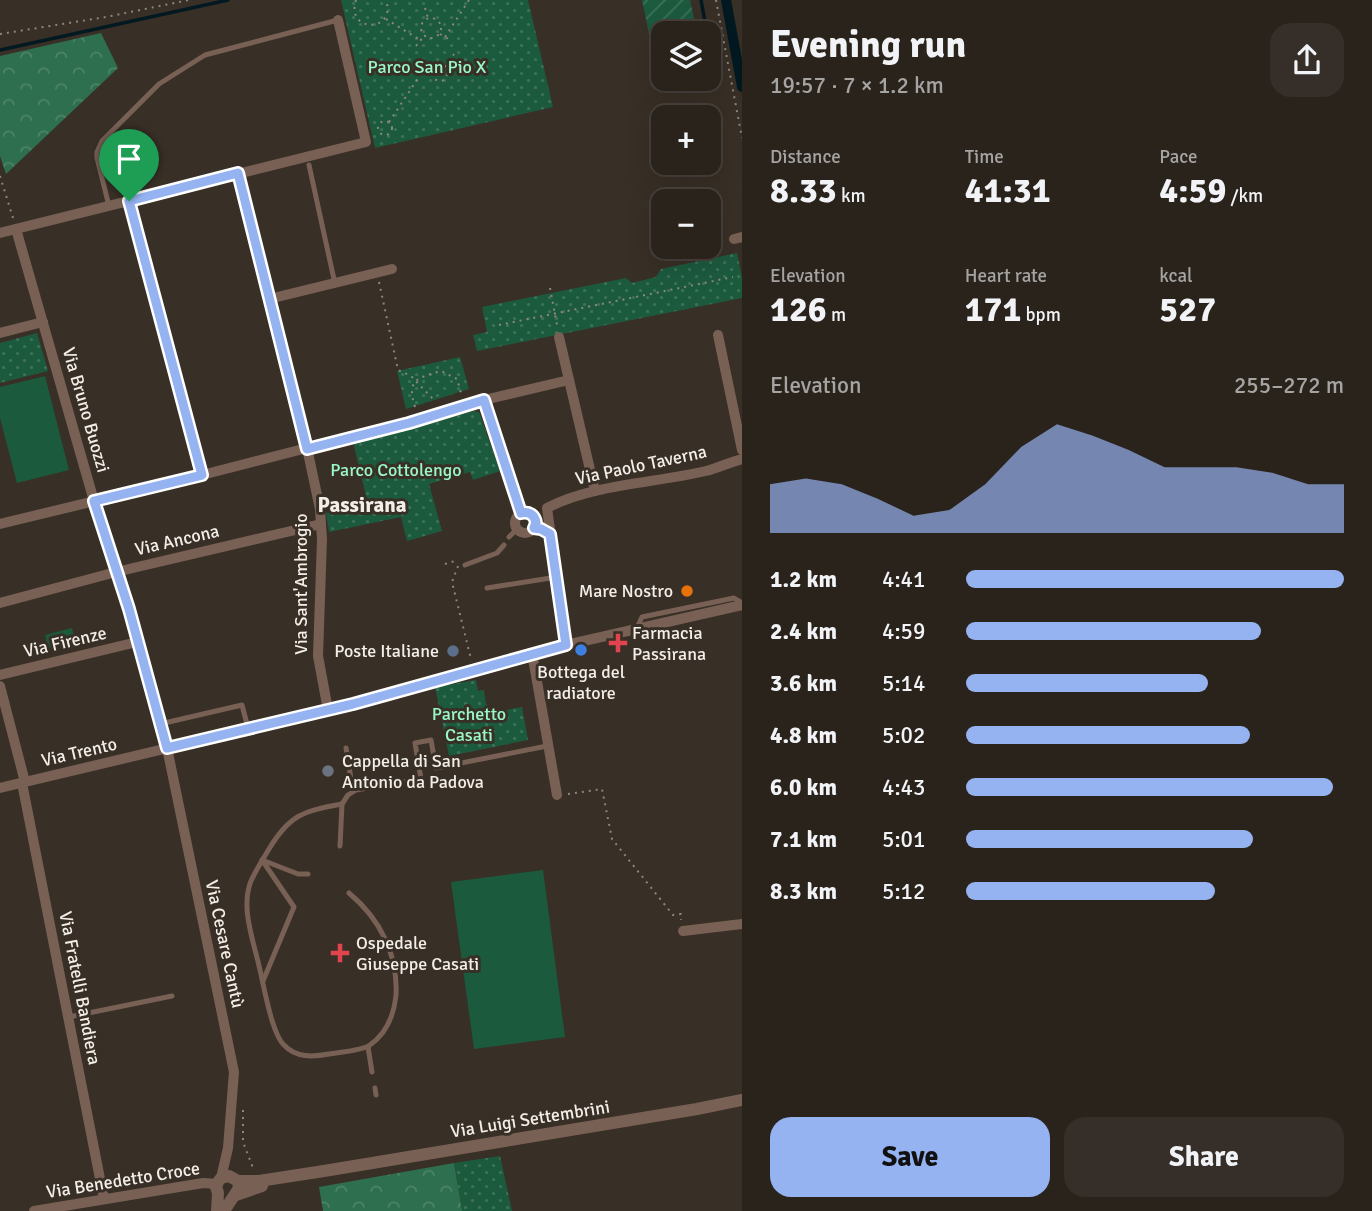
<!DOCTYPE html>
<meta charset="utf-8">
<style>
:root{--surface:#2a231c;--page:#362f29;--text:#f1f3f6;--muted:#a5a4a3;--line:#46403b;--accent:#95b2f1}
body{margin:0;font-family:Signika,sans-serif;background:var(--page);color:var(--text);height:100vh;display:flex;flex-direction:column;font-size:26px;white-space:nowrap}
*{box-sizing:border-box;margin:0}
p{font-size:23px;color:var(--muted)}
.icon{flex:none;width:38px;height:38px;fill:none;stroke:currentColor;stroke-width:2;stroke-linecap:round;stroke-linejoin:round}
.map{position:relative;flex:1;overflow:hidden}
.drawer{display:flex;flex-direction:column;background:var(--surface);width:630px}
.drawer>*{flex:none}
.fabs{position:absolute;left:651px;top:21px;display:grid;gap:14px}
.fabs a{display:grid;place-items:center;width:70px;height:70px;border-radius:14px;background:var(--surface);box-shadow:0 7px 28px #0002,0 0 0 2px var(--line);font-size:35px}
.pin{position:absolute;display:grid;place-items:center;width:60px;height:60px;color:#fff;margin:-72px -30px;border-radius:50% 50% 50% 0;rotate:-45deg;box-shadow:0 0 7px #0007}
.pin .icon{rotate:45deg}
.round{display:grid;place-items:center;flex:none;width:74px;height:74px;border-radius:21px;background:var(--page)}
.summary{display:flex;align-items:center;justify-content:space-between;height:119px;padding:0 28px}
h1{font-size:38px;font-weight:700;line-height:52px}
.stats{display:grid;grid-template-columns:repeat(3,1fr);gap:10px;height:119px;padding:7px 28px}
.stats div{display:grid;align-content:center}
.stats b{font-size:35px;font-weight:700}
.stats small{font-size:19px;font-weight:400}
.stats p{font-size:19px}
.chart{height:196px;padding:14px 28px}
.chart p{display:flex;justify-content:space-between}
.chart svg{width:100%;height:126px;margin-top:7px;fill:var(--accent);opacity:.7}
.cta{display:flex;gap:14px;margin-top:auto;padding:14px 28px}
.cta a{flex:1;height:80px;border-radius:21px;background:var(--accent);color:#111;font-size:28px;font-weight:700;line-height:80px;text-align:center}
.cta a+a{background:var(--page);color:var(--text)}
ul{padding:0 28px;list-style:none;font-size:23px}
li{display:grid;grid-template-columns:112px 84px 1fr;align-items:center;height:52px}
li i{height:18px;border-radius:9px;background:var(--accent)}
main{display:flex;flex:1;min-height:0}
.map>svg:first-child{display:block}
.grass{fill:url(#grass-dots)}
.forest{fill:url(#forest-crowns)}
.garden{fill:url(#garden-furrows)}
.pitch{fill:#1c5a3e}
.lines{fill:none;stroke-linecap:round;stroke-linejoin:round}
.stream{stroke:#031921;stroke-width:3.5}
.canal{stroke:#031921;stroke-width:10}
.path{stroke:#8e877f;stroke-width:2;stroke-dasharray:2 5;stroke-linecap:butt}
.service{stroke:#796055;stroke-width:5}
.minor{stroke:#796055;stroke-width:10}
.tertiary{stroke:#796055;stroke-width:12}
.route-casing{stroke:#fff;stroke-width:14}
.route{stroke:#95b2f1;stroke-width:9}
.food-dot{fill:#e8710a;stroke:#382f26;stroke-width:2.5}
.health-dot{fill:#e0444e;stroke:#382f26;stroke-width:2.5}
.shop-dot{fill:#3f7fe0;stroke:#382f26;stroke-width:2.5}
.service-dot{fill:#5c6f8a;stroke:#382f26;stroke-width:2.5}
.worship-dot{fill:#6b7280;stroke:#382f26;stroke-width:2.5}
.labels{text-anchor:middle;dominant-baseline:central;stroke-width:6;stroke-linejoin:round;paint-order:stroke}
.park-label{font-size:18px;fill:#9af8c6;stroke:#382f26}
.street-label{font-size:18px;fill:#f3eee8;stroke:#382f26}
.poi-label{font-size:18px;fill:#f3eee8;stroke:#382f26;text-anchor:start}
.quarter-label{font-size:21px;font-weight:bold;fill:#f3eee8;stroke:#382f26}
</style>
<main>
<div class="map">
<svg width="742" height="1211" viewBox="0 0 742 1211">
<defs>
<pattern id="grass-dots" width="8" height="8" patternUnits="userSpaceOnUse" patternTransform="scale(1.75)"><rect width="8" height="8" fill="#1c5a3e"/><path d="M2 2h.1M6 6h.1" fill="none" stroke="#3d725a" stroke-width="1.8" stroke-linecap="round"/></pattern>
<pattern id="forest-crowns" width="20" height="18" patternUnits="userSpaceOnUse" patternTransform="scale(1.75)"><rect width="20" height="18" fill="#2e6f4f"/><path d="M2 6a3 3 0 1 1 6 0M12 15a3 3 0 1 1 6 0" fill="none" stroke="#4d8468"/></pattern>
<pattern id="garden-furrows" width="10" height="10" patternUnits="userSpaceOnUse" patternTransform="scale(1.75)"><rect width="10" height="10" fill="#1c5a3e"/><path d="M-1 1l2-2M0 10L10 0M9 11l2-2" fill="none" stroke="#3d725a"/></pattern>
</defs>
<rect width="100%" height="100%" fill="#382f26"/>
<g class="grass">
<path d="M341,0H528L553,107L375,148Z"/>
<path d="M737,253L742,278V298L477,351L473,335L487,332L482,307L626,278L632,283L656,277L661,269Z"/>
<path d="M37,333L48,371L0,383V343Z"/>
<path d="M460,357L469,389L406,409L397,371Z"/>
<path d="M474,411L479,412L500,471L473,480L470,472L429,484L442,531L407,541L401,517L329,532L326,513L368,504L353,442Z"/>
<path d="M476,680L478,691L484,690L486,704L494,712L522,707L528,740L449,756L435,687Z"/>
<path d="M500,1156L512,1211H462L454,1163Z"/>
</g>
<g class="forest">
<path d="M101,33L118,68L6,174L0,156V56Z"/>
<path d="M454,1163L462,1211H323L319,1187Z"/>
</g>
<path class="garden" d="M642,0H690L697,33H663V79H673L659,82Z"/>
<g class="pitch">
<path d="M45,376L69,470L17,483L0,418V387Z"/>
<path d="M72,628L75,642L48,648L45,635Z"/>
<path d="M543,870L565,1037L474,1049L451,882Z"/>
</g>
<g class="lines">
<g class="stream">
<path d="M701,0L707,33"/>
<path d="M709,42L713,63"/>
<path d="M0,50L228,0"/>
</g>
<path class="canal" d="M726,0L742,87"/>
<g class="path">
<path d="M356,0C345,33 397,33 386,0"/>
<path d="M716,0L742,138"/>
<path d="M425,8L428,18"/>
<circle cx="431" cy="28" r="10"/>
<path d="M386,19L420,40"/>
<path d="M0,34L106,17L189,0"/>
<path d="M440,34L452,41"/>
<path d="M445,37L469,0"/>
<path d="M416,46L424,36"/>
<path d="M421,61L433,69"/>
<circle cx="440" cy="74" r="7"/>
<path d="M445,67L454,54"/>
<circle cx="385" cy="128" r="7"/>
<path d="M389,122L427,65"/>
<path d="M0,176L13,218"/>
<path d="M379,282L398,370L411,376L435,401"/>
<path d="M550,288L557,325"/>
<path d="M499,325L733,277"/>
<path d="M415,407C406,379 418,378 441,371L457,379L461,393"/>
<path d="M445,564L458,560"/>
<path d="M458,566L452,582L471,659"/>
<path d="M568,794L602,789L612,839L673,915L681,914V920"/>
<path d="M243,1110V1142L253,1168"/>
</g>
<g class="service">
<path d="M309,165L335,284"/>
<path d="M109,206L97,158V152L102,141L159,84L205,55L338,20"/>
<path d="M509,537L514,532L518,530"/>
<path d="M465,565L497,553L504,545"/>
<path d="M487,588L557,577"/>
<path d="M637,628L642,617L734,598L742,603"/>
<path d="M160,724L242,705L248,728"/>
<path d="M346,748L353,791"/>
<path d="M340,846L342,804"/>
<path d="M262,860L294,907L263,981"/>
<path d="M262,860L298,874H308"/>
<path d="M349,893C380,919 398,954 396,995C394,1015 387,1033 370,1045C362,1051 339,1052 329,1054C313,1057 296,1058 284,1045C272,1034 264,987 260,970C254,942 240,908 251,881C256,870 263,859 269,849C290,814 304,811 342,804L348,795L356,790L421,779L415,743L431,740L436,768L547,746"/>
<path d="M69,1017L172,996"/>
<path d="M368,1047L372,1072"/>
<path d="M375,1088L376,1095"/>
</g>
<g class="minor">
<path d="M238,173L307,448L320,509L322,539L318,656L328,710"/>
<path d="M129,201L202,475"/>
<path d="M16,229L94,501L129,609L167,748L234,1072L228,1148L221,1178"/>
<path d="M0,233L366,142L338,20"/>
<path d="M734,239L742,237"/>
<path d="M269,299L392,269"/>
<path d="M0,333L43,322"/>
<path d="M718,335L742,450"/>
<path d="M559,337L595,491"/>
<path d="M484,400L521,513"/>
<path d="M307,449L409,423L484,400L569,380"/>
<circle cx="525" cy="523" r="10"/>
<path d="M0,524L202,475L307,448"/>
<path d="M0,603L116,572L321,524"/>
<path d="M566,645L547,508C593,484 655,483 706,471C718,468 730,462 742,459"/>
<path d="M532,653L557,795"/>
<path d="M0,675L137,642"/>
<path d="M0,686L25,782"/>
<path d="M22,783L104,1199"/>
<path d="M0,788L353,704L566,645L742,605"/>
<path d="M683,931L742,924"/>
<path d="M34,1211L203,1183L217,1184"/>
</g>
<g class="tertiary">
<path d="M238,1181H259L324,1171L697,1109L742,1100"/>
<path d="M236,1195L262,1186"/>
<path d="M217,1211L218,1193L216,1187L218,1182L221,1178L229,1176L238,1181L239,1188L224,1211"/>
</g>
</g>
<g class="lines">
<g class="route-casing">
<path id="route" d="M238,173L307,449L409,423L484,400L521,513C529,511 535,515 536,523L534,528L541,529L550,534L566,645L353,704L167,748L129,609L94,501L202,475L129,201Z"/>
</g>
<use href="#route" class="route"/>
</g>
<circle class="food-dot" cx="687" cy="591" r="7"/>
<g class="health-dot">
<path d="M614.5 632.5h7v7h7v7h-7v7h-7v-7h-7v-7h7z"/>
<path d="M336.5 942.5h7v7h7v7h-7v7h-7v-7h-7v-7h7z"/>
</g>
<circle class="shop-dot" cx="581" cy="650" r="7"/>
<circle class="service-dot" cx="453" cy="651" r="7"/>
<circle class="worship-dot" cx="328" cy="771" r="7"/>
<g class="labels">
<g class="park-label">
<text x="427" y="67">Parco San Pio X</text>
<text x="396" y="470">Parco Cottolengo</text>
<text x="469" y="714">Parchetto<tspan x="469" dy="21">Casati</tspan></text>
</g>
<g class="street-label">
<text transform="translate(86 410) rotate(74)">Via Bruno Buozzi</text>
<text transform="translate(641 465) rotate(-12)">Via Paolo Taverna</text>
<text transform="translate(177 540) rotate(-13)">Via Ancona</text>
<text transform="translate(301 584) rotate(-90)">Via Sant'Ambrogio</text>
<text transform="translate(65 642) rotate(-13)">Via Firenze</text>
<text transform="translate(79 752) rotate(-13)">Via Trento</text>
<text transform="translate(225 944) rotate(78)">Via Cesare Cantù</text>
<text transform="translate(80 988) rotate(79)">Via Fratelli Bandiera</text>
<text transform="translate(530 1119) rotate(-9)">Via Luigi Settembrini</text>
<text transform="translate(123 1180) rotate(-9)">Via Benedetto Croce</text>
</g>
<g class="poi-label">
<text x="673" y="591" text-anchor="end">Mare Nostro</text>
<text x="632" y="633">Farmacia<tspan x="632" dy="21">Passirana</tspan></text>
<text x="439" y="651" text-anchor="end">Poste Italiane</text>
<text x="581" y="672" text-anchor="middle">Bottega del<tspan x="581" dy="21">radiatore</tspan></text>
<text x="342" y="761">Cappella di San<tspan x="342" dy="21">Antonio da Padova</tspan></text>
<text x="356" y="943">Ospedale<tspan x="356" dy="21">Giuseppe Casati</tspan></text>
</g>
<g class="quarter-label">
<text x="362" y="505">Passirana</text>
</g>
</g>
</svg>
<div class="fabs">
<a><svg class="icon" aria-label="layers" viewBox="0 0 24 24"><path d="M12 4l9 5-9 5-9-5zM3 14l9 5 9-5"/></svg></a>
<a>+</a>
<a>−</a>
</div>
<div class="pin" style="left:129px;top:201px;background:#1e9e55"><svg class="icon" aria-label="arrive" viewBox="0 0 24 24"><path d="M6 21V4h12l-3 4 3 4H6"/></svg></div>
</div>
<section class="drawer">
<div class="summary"><div><h1>Evening run</h1><p>19:57 · 7 × 1.2 km</p></div><a class="round"><svg class="icon" aria-label="share" viewBox="0 0 24 24"><path d="M12 15V3M7 8l5-5 5 5M5 13v7h14v-7"/></svg></a></div>
<div class="stats">
<div><p>Distance</p><b>8.33<small> km</small></b></div>
<div><p>Time</p><b>41:31</b></div>
<div><p>Pace</p><b>4:59<small> /km</small></b></div>
</div>
<div class="stats">
<div><p>Elevation</p><b>126<small> m</small></b></div>
<div><p>Heart rate</p><b>171<small> bpm</small></b></div>
<div><p>kcal</p><b>527</b></div>
</div>
<div class="chart"><p><span>Elevation</span>255–272 m</p>
<svg viewBox="0 0 160 44" preserveAspectRatio="none"><path d="M0 44V27L10 25L20 27L30 32L40 38L50 36L60 27L70 14L80 6L90 10L100 15L110 21L120 21L130 21L140 23L150 27L160 27V44z"/></svg>
</div>
<ul>
<li><b>1.2 km</b>4:41<i style="width:100%"></i></li>
<li><b>2.4 km</b>4:59<i style="width:78%"></i></li>
<li><b>3.6 km</b>5:14<i style="width:64%"></i></li>
<li><b>4.8 km</b>5:02<i style="width:75%"></i></li>
<li><b>6.0 km</b>4:43<i style="width:97%"></i></li>
<li><b>7.1 km</b>5:01<i style="width:76%"></i></li>
<li><b>8.3 km</b>5:12<i style="width:66%"></i></li>
</ul>
<div class="cta"><a>Save</a><a>Share</a></div>
</section>
</main>
